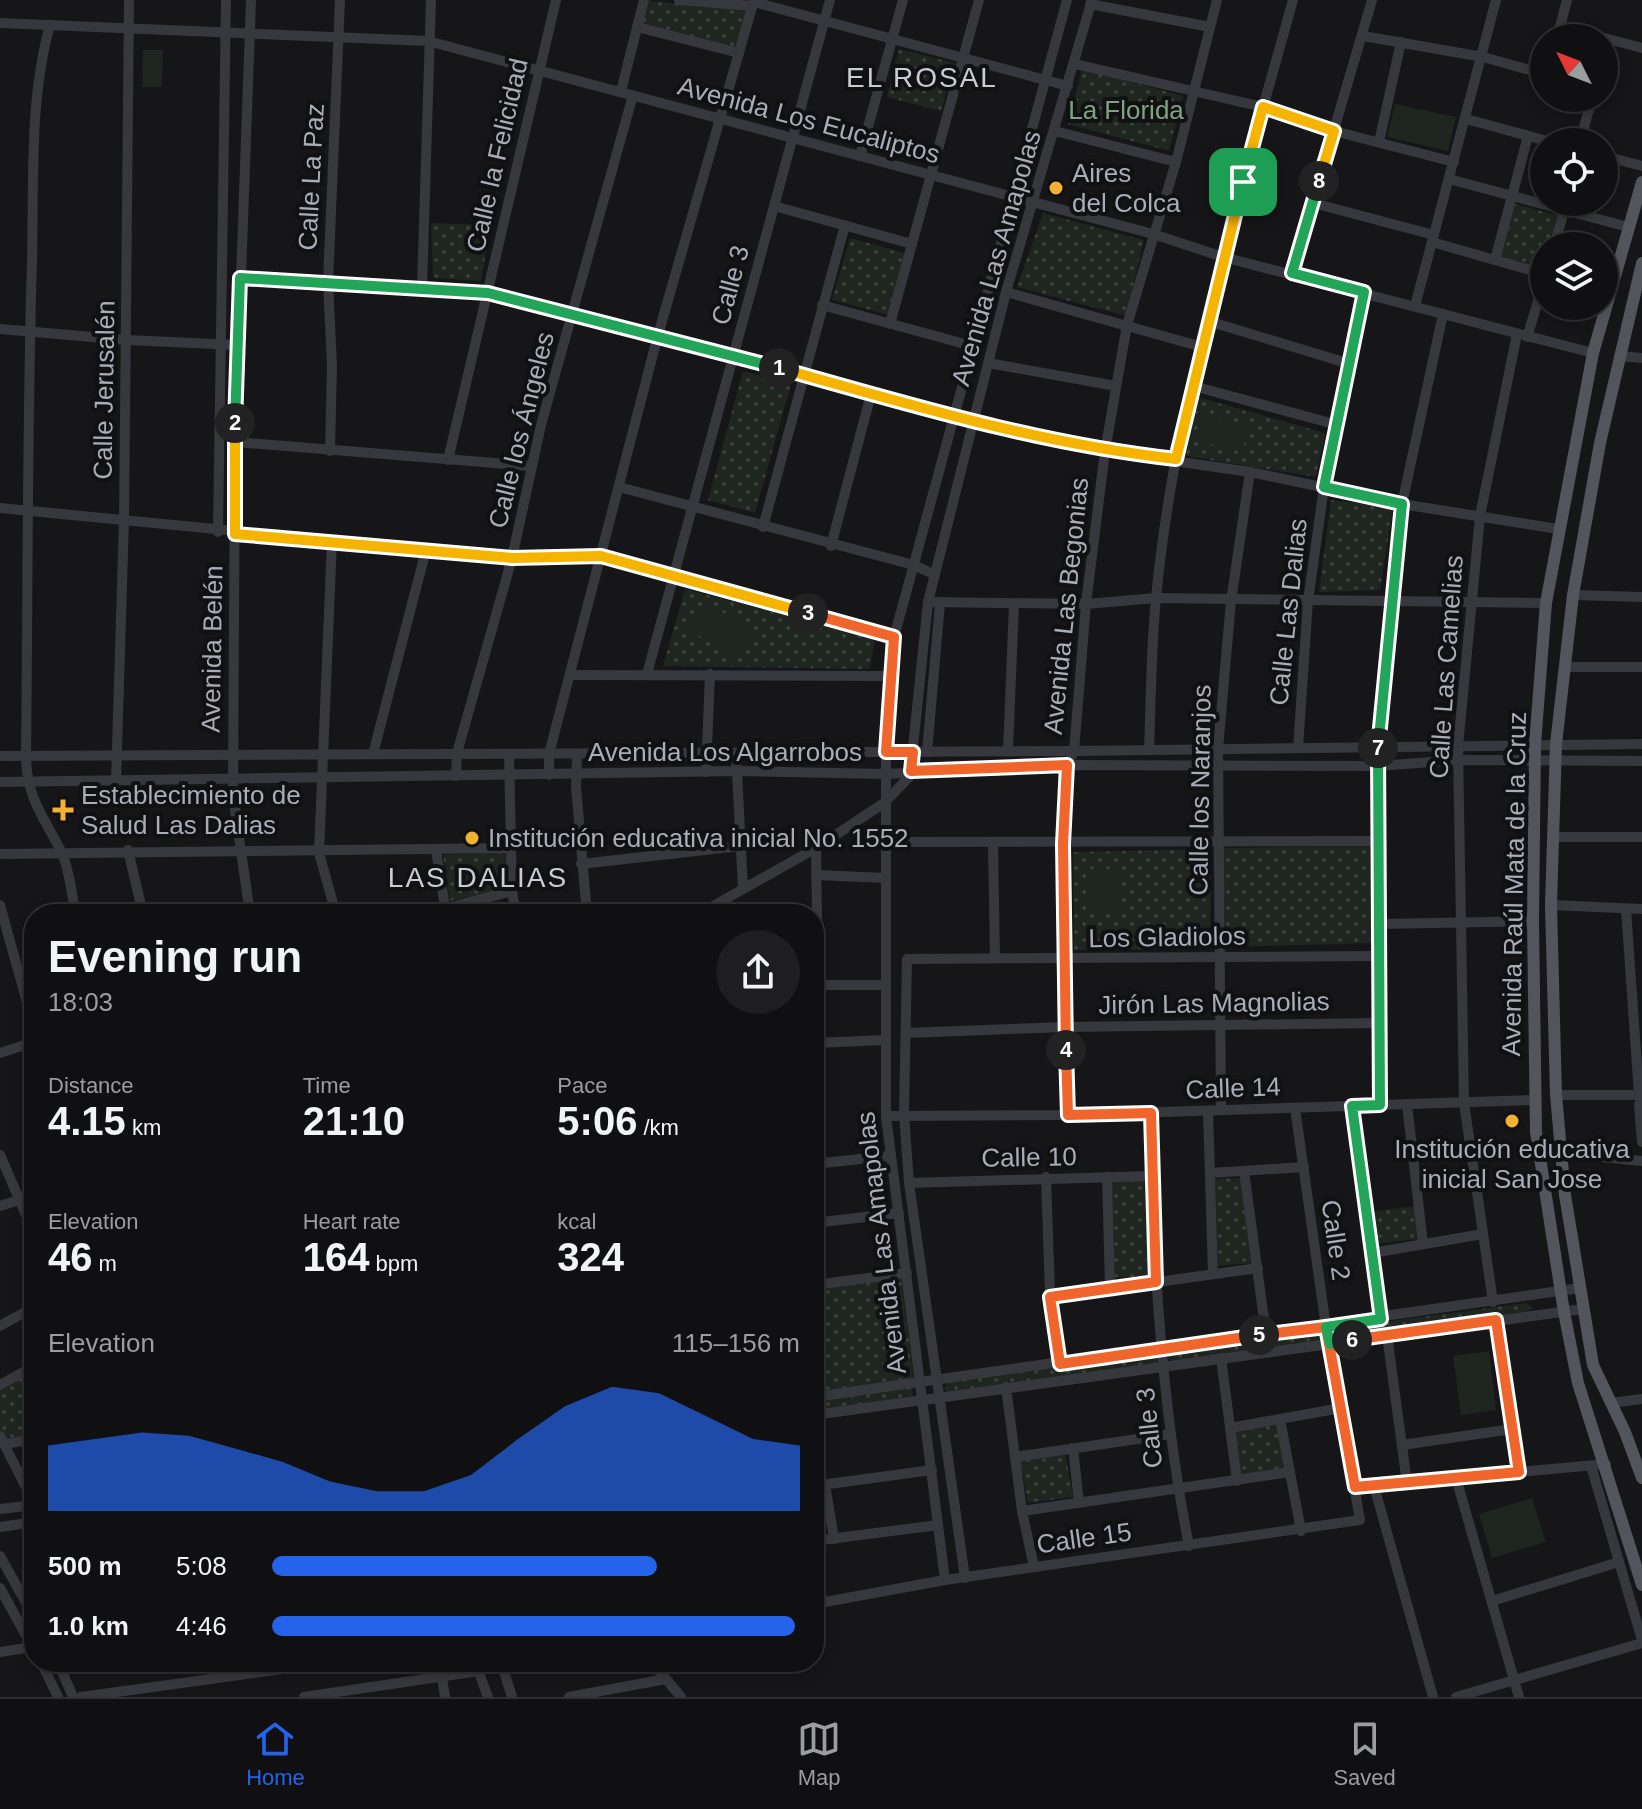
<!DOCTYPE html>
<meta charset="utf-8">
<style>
:root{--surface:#101012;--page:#1e1e20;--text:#f1f3f6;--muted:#9c9d9f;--line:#303032;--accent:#2563eb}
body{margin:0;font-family:Arial,sans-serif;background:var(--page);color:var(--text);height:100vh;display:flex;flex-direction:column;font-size:30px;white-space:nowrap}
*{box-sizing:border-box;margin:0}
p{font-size:26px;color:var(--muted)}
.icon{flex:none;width:44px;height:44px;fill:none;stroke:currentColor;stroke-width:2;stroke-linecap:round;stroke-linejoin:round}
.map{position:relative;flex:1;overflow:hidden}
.panel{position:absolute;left:24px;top:904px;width:800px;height:768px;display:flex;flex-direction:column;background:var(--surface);border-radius:32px;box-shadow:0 4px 12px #0003,0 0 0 2px var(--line)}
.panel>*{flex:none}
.needle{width:52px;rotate:312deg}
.fabs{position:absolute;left:1530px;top:24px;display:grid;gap:16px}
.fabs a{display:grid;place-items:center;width:88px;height:88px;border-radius:50%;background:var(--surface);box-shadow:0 4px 12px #0003,0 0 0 2px var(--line);font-size:40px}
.pin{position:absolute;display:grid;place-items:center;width:68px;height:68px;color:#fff;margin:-34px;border-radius:16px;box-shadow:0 4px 12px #0006}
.km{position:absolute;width:40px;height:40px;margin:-20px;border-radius:50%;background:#222;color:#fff;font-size:22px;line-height:40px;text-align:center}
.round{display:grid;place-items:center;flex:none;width:84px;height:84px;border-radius:42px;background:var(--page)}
.overview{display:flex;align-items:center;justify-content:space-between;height:136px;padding:0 24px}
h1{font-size:44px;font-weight:700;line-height:60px}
.metrics{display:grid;grid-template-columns:repeat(3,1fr);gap:12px;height:136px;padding:8px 24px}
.metrics div{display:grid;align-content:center}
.metrics b{font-size:40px;font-weight:700}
.metrics small{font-size:22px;font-weight:400}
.metrics p{font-size:22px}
.chart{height:224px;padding:16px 24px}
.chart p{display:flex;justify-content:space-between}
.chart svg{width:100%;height:144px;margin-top:8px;fill:var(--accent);opacity:.7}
ul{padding:0 24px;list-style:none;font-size:26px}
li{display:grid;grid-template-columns:128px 96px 1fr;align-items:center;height:60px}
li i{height:20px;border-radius:10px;background:var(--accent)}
.tabs{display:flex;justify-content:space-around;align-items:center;height:112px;border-top:2px solid var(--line);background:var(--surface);font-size:22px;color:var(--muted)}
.tabs a{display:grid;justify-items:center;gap:4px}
.tabs .selected{color:var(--accent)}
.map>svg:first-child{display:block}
.grass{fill:url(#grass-dots)}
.pitch{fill:#1e261f}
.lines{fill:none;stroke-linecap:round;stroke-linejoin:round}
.minor{stroke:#37383d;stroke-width:10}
.major{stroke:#53555c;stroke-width:12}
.split-1-casing{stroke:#fff;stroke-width:16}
.split-2-casing{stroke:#fff;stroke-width:16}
.split-3-casing{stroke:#fff;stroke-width:16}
.split-4-casing{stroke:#fff;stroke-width:16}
.split-5-casing{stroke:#fff;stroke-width:16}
.split-6-casing{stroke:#fff;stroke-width:16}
.split-7-casing{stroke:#fff;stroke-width:16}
.split-8-casing{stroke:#fff;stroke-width:16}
.split-9-casing{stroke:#fff;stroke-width:16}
.split-1{stroke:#f5b400;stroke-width:10}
.split-2{stroke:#22a559;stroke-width:10}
.split-3{stroke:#f5b400;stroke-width:10}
.split-4{stroke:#f0652b;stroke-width:10}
.split-5{stroke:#f0652b;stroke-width:10}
.split-6{stroke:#f0652b;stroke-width:10}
.split-7{stroke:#22a559;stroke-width:10}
.split-8{stroke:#22a559;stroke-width:10}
.split-9{stroke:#f5b400;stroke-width:10}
.poi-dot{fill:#f2b134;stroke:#111113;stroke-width:3}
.labels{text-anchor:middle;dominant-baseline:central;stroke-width:8;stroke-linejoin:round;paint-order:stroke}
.park-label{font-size:26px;fill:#7fa381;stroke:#111113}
.street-label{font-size:26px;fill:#a8adb8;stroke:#111113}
.poi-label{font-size:26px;fill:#a8adb8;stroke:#111113;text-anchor:start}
.neighbourhood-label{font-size:28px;letter-spacing:2px;fill:#c9ccd4;stroke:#111113}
</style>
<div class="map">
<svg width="1642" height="1697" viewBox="0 0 1642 1697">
<defs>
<pattern id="grass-dots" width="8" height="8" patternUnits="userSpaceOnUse" patternTransform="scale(2)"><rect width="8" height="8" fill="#1e261f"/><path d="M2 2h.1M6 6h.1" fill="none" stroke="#3c433d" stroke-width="1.8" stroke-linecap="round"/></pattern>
</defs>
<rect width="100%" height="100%" fill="#161618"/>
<g class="grass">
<path d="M649,1L749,10L735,52L642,25Z"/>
<path d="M899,49L955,63L941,111L887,97Z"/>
<path d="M1082,69L1183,96L1169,151L1068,124Z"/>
<path d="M1515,204L1557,215L1549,246H1544L1542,268L1501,257Z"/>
<path d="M1043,213L1144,240L1126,316L1017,287Z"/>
<path d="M431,223L491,225L481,281L433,278Z"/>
<path d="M850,238L905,253L888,315L832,300Z"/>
<path d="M743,371L791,384L755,513L708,500Z"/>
<path d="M1198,397L1325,433L1316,477L1186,456Z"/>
<path d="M1331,500L1393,507L1380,590L1319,592Z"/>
<path d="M685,589L875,639L870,669L663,666Z"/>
<path d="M1370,846L1373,943L1225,947L1223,848Z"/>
<path d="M1211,849L1210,949L1074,950L1073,852Z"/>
<path d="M507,852V888L450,901L443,855Z"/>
<path d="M1240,1178L1252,1263L1218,1266L1215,1179Z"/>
<path d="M1112,1180H1148V1277H1114Z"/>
<path d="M1415,1206L1417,1239L1375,1244L1370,1212Z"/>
<path d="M901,1279L914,1381L814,1396V1290Z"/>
<path d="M1526,1303L1532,1308L1526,1312L1339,1338L1335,1335L1338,1328Z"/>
<path d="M1318,1332L1323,1340L1172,1361L1168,1358L1172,1351Z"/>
<path d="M1155,1354L1159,1356L1156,1364L948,1392L944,1389L947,1382Z"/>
<path d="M34,1370V1435L4,1438L0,1430V1390Z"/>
<path d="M912,1387L913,1396L814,1411V1402Z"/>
<path d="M1277,1423L1284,1468L1239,1476L1234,1431Z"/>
<path d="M1065,1452L1073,1497L1028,1503L1020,1459Z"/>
</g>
<g class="pitch">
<path d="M143,50H163L162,87H142Z"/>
<path d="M1395,104L1456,117L1448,151L1387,137Z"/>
<path d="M1201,414L1249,425L1242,452L1194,440Z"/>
<path d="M705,602L755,631L737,659L688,629Z"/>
<path d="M1087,869H1118V913H1088Z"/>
<path d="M1489,1351L1496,1410L1461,1415L1453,1356Z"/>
<path d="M1532,1498L1546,1542L1492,1558L1479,1514Z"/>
</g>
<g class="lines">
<g class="minor">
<path d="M679,0L753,6"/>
<path d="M754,2L1068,86"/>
<path d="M1090,4L1210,27"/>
<path d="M0,23L428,41L1153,234L1223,257L1593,353"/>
<path d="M50,25C29,100 34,182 32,260C27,425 28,591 26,757C27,798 43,816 61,851C70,869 71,894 76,914"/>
<path d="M637,27L739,53"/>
<path d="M1560,27L1602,38"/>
<path d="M1363,36L1483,57L1544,74"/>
<path d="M1557,38L1567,0"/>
<path d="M1604,38L1642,48"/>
<path d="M1604,55L1608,40"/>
<path d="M1075,64L1263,107L1334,131L1454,162"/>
<path d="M621,91L644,0"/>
<path d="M1466,119L1551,142"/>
<path d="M1055,131L1176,162"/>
<path d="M1379,142L1401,42"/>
<path d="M1580,142L1592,98"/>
<path d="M860,156L903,0"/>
<path d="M1604,156L1642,166"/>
<path d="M1449,179L1628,227"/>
<path d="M1313,203L1434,235"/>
<path d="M774,206L912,244"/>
<path d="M1432,242L1544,274"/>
<path d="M1554,246L1564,211"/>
<path d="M1495,260L1528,136"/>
<path d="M1292,273L1372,0"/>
<path d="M240,278L488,293L658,335L973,423L1105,451L1250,472L1402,504L1558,529"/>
<path d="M422,288L431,0"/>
<path d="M1006,292L1202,347"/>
<path d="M822,305L972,346"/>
<path d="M1415,306L1496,0"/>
<path d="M1208,321L1350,364"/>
<path d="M890,324L979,0"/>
<path d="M0,329L127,340L237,345"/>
<path d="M1527,337L1544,282"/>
<path d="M1619,356L1642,358"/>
<path d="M988,363L1116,386"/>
<path d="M1193,386L1338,425"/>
<path d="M235,442L532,466"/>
<path d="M330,451L332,366L328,282L340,0"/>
<path d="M448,460L556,0"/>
<path d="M619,487L914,565L935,575"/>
<path d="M0,508L512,558L601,556L894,637"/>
<path d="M763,527L845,225"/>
<path d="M218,532L226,0"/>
<path d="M332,540L319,853L336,914"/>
<path d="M831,546L871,394"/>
<path d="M1573,595L1642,597"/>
<path d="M928,602L1086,604L1156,598L1546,603"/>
<path d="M1564,667H1642"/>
<path d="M647,674L830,0"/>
<path d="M570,675L890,676"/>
<path d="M1298,748L1308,601L1324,487L1364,292"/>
<path d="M1008,750L1014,604"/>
<path d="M1149,750C1151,700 1151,648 1156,598C1175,398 1240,193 1293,0"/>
<path d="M927,752L940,603"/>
<path d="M736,753L743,889"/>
<path d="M373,754L426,550"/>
<path d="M509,754L512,891L516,914"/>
<path d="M577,754L576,787L587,914"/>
<path d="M0,756L1074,751L1642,744"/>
<path d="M706,772L710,674"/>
<path d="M549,775V754L658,335L754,0"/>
<path d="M456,776L457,753L512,558L541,425L633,95"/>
<path d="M116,781L124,520L129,0"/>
<path d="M0,782L738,771L885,774L1067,765L1378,766L1458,760L1642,761"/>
<path d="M1552,837H1642"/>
<path d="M909,842L1378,841"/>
<path d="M993,844L995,958"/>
<path d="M816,848L818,985"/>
<path d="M128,850L143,914"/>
<path d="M436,850L446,914"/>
<path d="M0,854L512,848"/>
<path d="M581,864L740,846"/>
<path d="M816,875L886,878"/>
<path d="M0,905L34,1028"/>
<path d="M1551,905L1642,909"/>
<path d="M1626,909L1639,1095"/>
<path d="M250,914L233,795L235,442L251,0"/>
<path d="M425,914L512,891"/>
<path d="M699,914L816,848L884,803L910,776L928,602L1006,292L1092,0"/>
<path d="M1379,924L1533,921"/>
<path d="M814,985H886"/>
<path d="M906,1033L1065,1027L1379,1023"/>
<path d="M814,1043L885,1040"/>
<path d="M816,1043V1163"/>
<path d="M0,1053L34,1042"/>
<path d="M1556,1095H1642"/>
<path d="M1407,1104L1423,1244"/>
<path d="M1639,1104L1642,1142"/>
<path d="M1380,1105L1378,747L1402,504L1443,314"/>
<path d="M1352,1106L1381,1319"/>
<path d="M1221,1110L1218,749L1231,601L1250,472"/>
<path d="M1208,1111L1213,1274"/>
<path d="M1151,1113C1152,1257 1161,1404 1189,1546"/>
<path d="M1068,1115L1063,844L1067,765L1074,751L1086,604L1105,451L1127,325L1176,162L1217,0"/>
<path d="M886,1116L1068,1115L1534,1100"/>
<path d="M1561,1153L1642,1161"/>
<path d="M0,1155L34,1233"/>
<path d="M814,1164L888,1156"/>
<path d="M1244,1171L1266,1334"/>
<path d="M1210,1173L1304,1167"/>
<path d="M1046,1177L1050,1294L1060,1364"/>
<path d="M1107,1177L1110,1288"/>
<path d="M909,1183L1152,1176"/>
<path d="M0,1206L19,1200"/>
<path d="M814,1223L899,1213"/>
<path d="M1372,1253L1483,1234"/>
<path d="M814,1285L907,1273"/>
<path d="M1050,1297L1258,1268"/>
<path d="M1493,1302L1464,1103L1458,746L1480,516L1517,334"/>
<path d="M1496,1320L1519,1472"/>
<path d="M0,1326L34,1307"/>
<path d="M1387,1335L1407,1483"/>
<path d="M1221,1358L1237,1481"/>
<path d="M0,1385L34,1366"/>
<path d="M1006,1387L1022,1511L1034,1567"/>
<path d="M814,1397L1580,1288"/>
<path d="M1610,1403L1642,1399"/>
<path d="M814,1415L1583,1309"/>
<path d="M1280,1419L1301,1531"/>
<path d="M1230,1428L1341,1408"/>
<path d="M0,1436L34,1503"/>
<path d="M4,1444L34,1439"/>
<path d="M1402,1445L1512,1429"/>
<path d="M1073,1448L1079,1503"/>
<path d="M1015,1457L1171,1434"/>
<path d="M1591,1466L1642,1640"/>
<path d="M1456,1478L1519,1697"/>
<path d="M825,1484L834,1539"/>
<path d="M814,1486L932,1470"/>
<path d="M1374,1486L1433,1697"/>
<path d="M1355,1487L1606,1464"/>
<path d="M0,1509L34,1505"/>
<path d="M1022,1511L1290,1472"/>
<path d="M0,1527L34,1522"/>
<path d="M814,1541L938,1525"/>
<path d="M0,1556L34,1617"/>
<path d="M965,1578L909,1183L904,1114L907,959L1379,956"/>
<path d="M945,1580L886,1116V752L894,637L905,597L1067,0"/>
<path d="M0,1588L34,1650"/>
<path d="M19,1590L34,1588"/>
<path d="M1492,1601L1619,1562"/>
<path d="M814,1604L945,1580L1360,1520L1326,1327L1295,1108"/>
<path d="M0,1652L33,1647"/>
<path d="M41,1662L58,1697"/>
<path d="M58,1662L73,1697"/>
<path d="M475,1662L488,1697"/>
<path d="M501,1662L512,1697"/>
<path d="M652,1662L681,1697"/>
<path d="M442,1677L445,1697"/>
<path d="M81,1697L334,1662"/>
<path d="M304,1697L479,1671"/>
<path d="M569,1697L666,1679"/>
<path d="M1456,1697L1642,1643"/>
</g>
<g class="major">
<path d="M1642,182L1593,353L1546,603L1535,744L1533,921L1536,1132L1564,1312L1578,1383L1642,1585"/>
<path d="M1642,263L1600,443L1573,595L1556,744L1551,905L1556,1095L1565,1195L1593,1365L1625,1432L1642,1478"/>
</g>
</g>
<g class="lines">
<g class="split-1-casing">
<path id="split-1" d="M779,368C911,405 1040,444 1176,459L1243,182"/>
</g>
<g class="split-2-casing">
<path id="split-2" d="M235,423L240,278L488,293L779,368"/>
</g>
<g class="split-3-casing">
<path id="split-3" d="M235,423V534L512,558L601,556L808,613"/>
</g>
<g class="split-4-casing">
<path id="split-4" d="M808,613L894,637L886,752H913L911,771L1067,765L1063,844L1066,1050"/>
</g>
<g class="split-5-casing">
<path id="split-5" d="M1066,1050L1068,1115L1151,1113L1156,1282L1050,1297L1060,1364L1259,1335"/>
</g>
<g class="split-6-casing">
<path id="split-6" d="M1259,1335L1326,1327L1355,1487L1519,1472L1496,1320L1352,1340"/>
</g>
<g class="split-7-casing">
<path id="split-7" d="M1352,1340L1330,1344L1326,1327L1381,1319L1352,1106L1380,1105L1378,748"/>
</g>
<g class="split-8-casing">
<path id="split-8" d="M1319,181L1292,273L1364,292L1324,487L1402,504L1378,748"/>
</g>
<g class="split-9-casing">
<path id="split-9" d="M1243,182L1263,107L1334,131L1319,181"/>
</g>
<use href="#split-1" class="split-1"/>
<use href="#split-2" class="split-2"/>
<use href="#split-3" class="split-3"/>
<use href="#split-4" class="split-4"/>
<use href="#split-5" class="split-5"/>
<use href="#split-6" class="split-6"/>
<use href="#split-7" class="split-7"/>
<use href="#split-8" class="split-8"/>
<use href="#split-9" class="split-9"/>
</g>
<g class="poi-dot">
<circle cx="1056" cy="188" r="8"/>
<path d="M59 798h8v8h8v8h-8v8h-8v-8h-8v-8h8z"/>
<circle cx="472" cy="838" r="8"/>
<circle cx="1512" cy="1121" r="8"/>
</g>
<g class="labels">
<g class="park-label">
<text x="1126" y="110">La Florida</text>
</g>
<g class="street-label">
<text transform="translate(809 120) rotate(15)">Avenida Los Eucaliptos</text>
<text transform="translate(497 155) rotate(-77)">Calle la Felicidad</text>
<text transform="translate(311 177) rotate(-87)">Calle La Paz</text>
<text transform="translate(996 258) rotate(-74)">Avenida Las Amapolas</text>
<text transform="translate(730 285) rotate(-75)">Calle 3</text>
<text transform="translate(104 390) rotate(-89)">Calle Jerusalén</text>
<text transform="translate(521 430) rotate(-76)">Calle los Ángeles</text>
<text transform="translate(1066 606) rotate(-84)">Avenida Las Begonias</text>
<text transform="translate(1288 612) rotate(-84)">Calle Las Dalias</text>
<text transform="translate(212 649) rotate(-89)">Avenida Belén</text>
<text transform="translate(1446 667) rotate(-86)">Calle Las Camelias</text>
<text x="725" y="752">Avenida Los Algarrobos</text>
<text transform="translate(1200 790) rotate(-89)">Calle los Naranjos</text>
<text transform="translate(1514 884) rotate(-89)">Avenida Raúl Mata de la Cruz</text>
<text transform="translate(1167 937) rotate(-1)">Los Gladiolos</text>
<text transform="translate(1214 1003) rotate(-1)">Jirón Las Magnolias</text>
<text transform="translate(1233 1088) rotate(-2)">Calle 14</text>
<text transform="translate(1029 1157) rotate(-1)">Calle 10</text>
<text transform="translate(1336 1240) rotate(82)">Calle 2</text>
<text transform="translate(881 1243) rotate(-97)">Avenida Las Amapolas</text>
<text transform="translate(1149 1428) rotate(-96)">Calle 3</text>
<text transform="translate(1084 1538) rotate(-8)">Calle 15</text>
</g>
<g class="poi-label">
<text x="1072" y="173">Aires<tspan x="1072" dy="30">del Colca</tspan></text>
<text x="81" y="795">Establecimiento de<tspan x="81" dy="30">Salud Las Dalias</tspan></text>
<text x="488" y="838">Institución educativa inicial No. 1552</text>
<text x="1512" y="1149" text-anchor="middle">Institución educativa<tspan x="1512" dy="30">inicial San Jose</tspan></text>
</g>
<g class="neighbourhood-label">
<text x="922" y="77">EL ROSAL</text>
<text x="478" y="877">LAS DALIAS</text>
</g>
</g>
</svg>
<div class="fabs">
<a><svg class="needle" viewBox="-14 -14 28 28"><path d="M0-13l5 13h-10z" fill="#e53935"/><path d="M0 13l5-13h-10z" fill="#9c9d9f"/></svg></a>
<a><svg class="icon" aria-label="locate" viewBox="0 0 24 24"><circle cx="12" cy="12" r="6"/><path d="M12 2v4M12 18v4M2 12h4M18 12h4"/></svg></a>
<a><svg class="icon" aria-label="layers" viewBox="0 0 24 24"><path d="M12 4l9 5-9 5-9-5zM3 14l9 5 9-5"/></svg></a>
</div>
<div class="pin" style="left:1243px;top:182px;background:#1e9e55"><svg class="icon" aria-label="arrive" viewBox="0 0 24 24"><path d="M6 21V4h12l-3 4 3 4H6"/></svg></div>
<b class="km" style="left:779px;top:368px">1</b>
<b class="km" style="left:235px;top:423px">2</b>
<b class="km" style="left:808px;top:613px">3</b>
<b class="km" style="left:1066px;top:1050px">4</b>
<b class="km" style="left:1259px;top:1335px">5</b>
<b class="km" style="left:1352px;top:1340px">6</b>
<b class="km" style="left:1378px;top:748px">7</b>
<b class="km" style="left:1319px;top:181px">8</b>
<section class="panel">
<div class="overview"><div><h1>Evening run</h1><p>18:03</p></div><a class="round"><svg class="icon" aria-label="share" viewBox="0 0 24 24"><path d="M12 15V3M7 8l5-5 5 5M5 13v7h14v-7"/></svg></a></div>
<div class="metrics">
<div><p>Distance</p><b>4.15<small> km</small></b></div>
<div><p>Time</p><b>21:10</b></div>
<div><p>Pace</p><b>5:06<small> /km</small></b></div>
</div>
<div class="metrics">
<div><p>Elevation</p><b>46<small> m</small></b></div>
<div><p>Heart rate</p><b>164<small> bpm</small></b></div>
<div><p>kcal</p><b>324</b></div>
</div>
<div class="chart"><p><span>Elevation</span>115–156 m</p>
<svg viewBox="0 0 160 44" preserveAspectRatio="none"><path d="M0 44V24L10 22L20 20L30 21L40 25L50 29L60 35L70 38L80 38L90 33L100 22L110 12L120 6L130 8L140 15L150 22L160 24V44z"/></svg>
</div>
<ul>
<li><b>500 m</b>5:08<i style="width:73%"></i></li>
<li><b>1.0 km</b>4:46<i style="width:99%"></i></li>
</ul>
</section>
</div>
<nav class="tabs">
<a class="selected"><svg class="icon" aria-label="home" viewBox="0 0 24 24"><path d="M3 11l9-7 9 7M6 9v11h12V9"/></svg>Home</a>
<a><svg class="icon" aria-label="map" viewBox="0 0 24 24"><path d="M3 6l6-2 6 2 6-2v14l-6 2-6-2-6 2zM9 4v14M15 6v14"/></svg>Map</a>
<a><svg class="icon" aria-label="saved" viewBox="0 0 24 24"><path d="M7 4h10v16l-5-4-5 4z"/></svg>Saved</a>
</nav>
